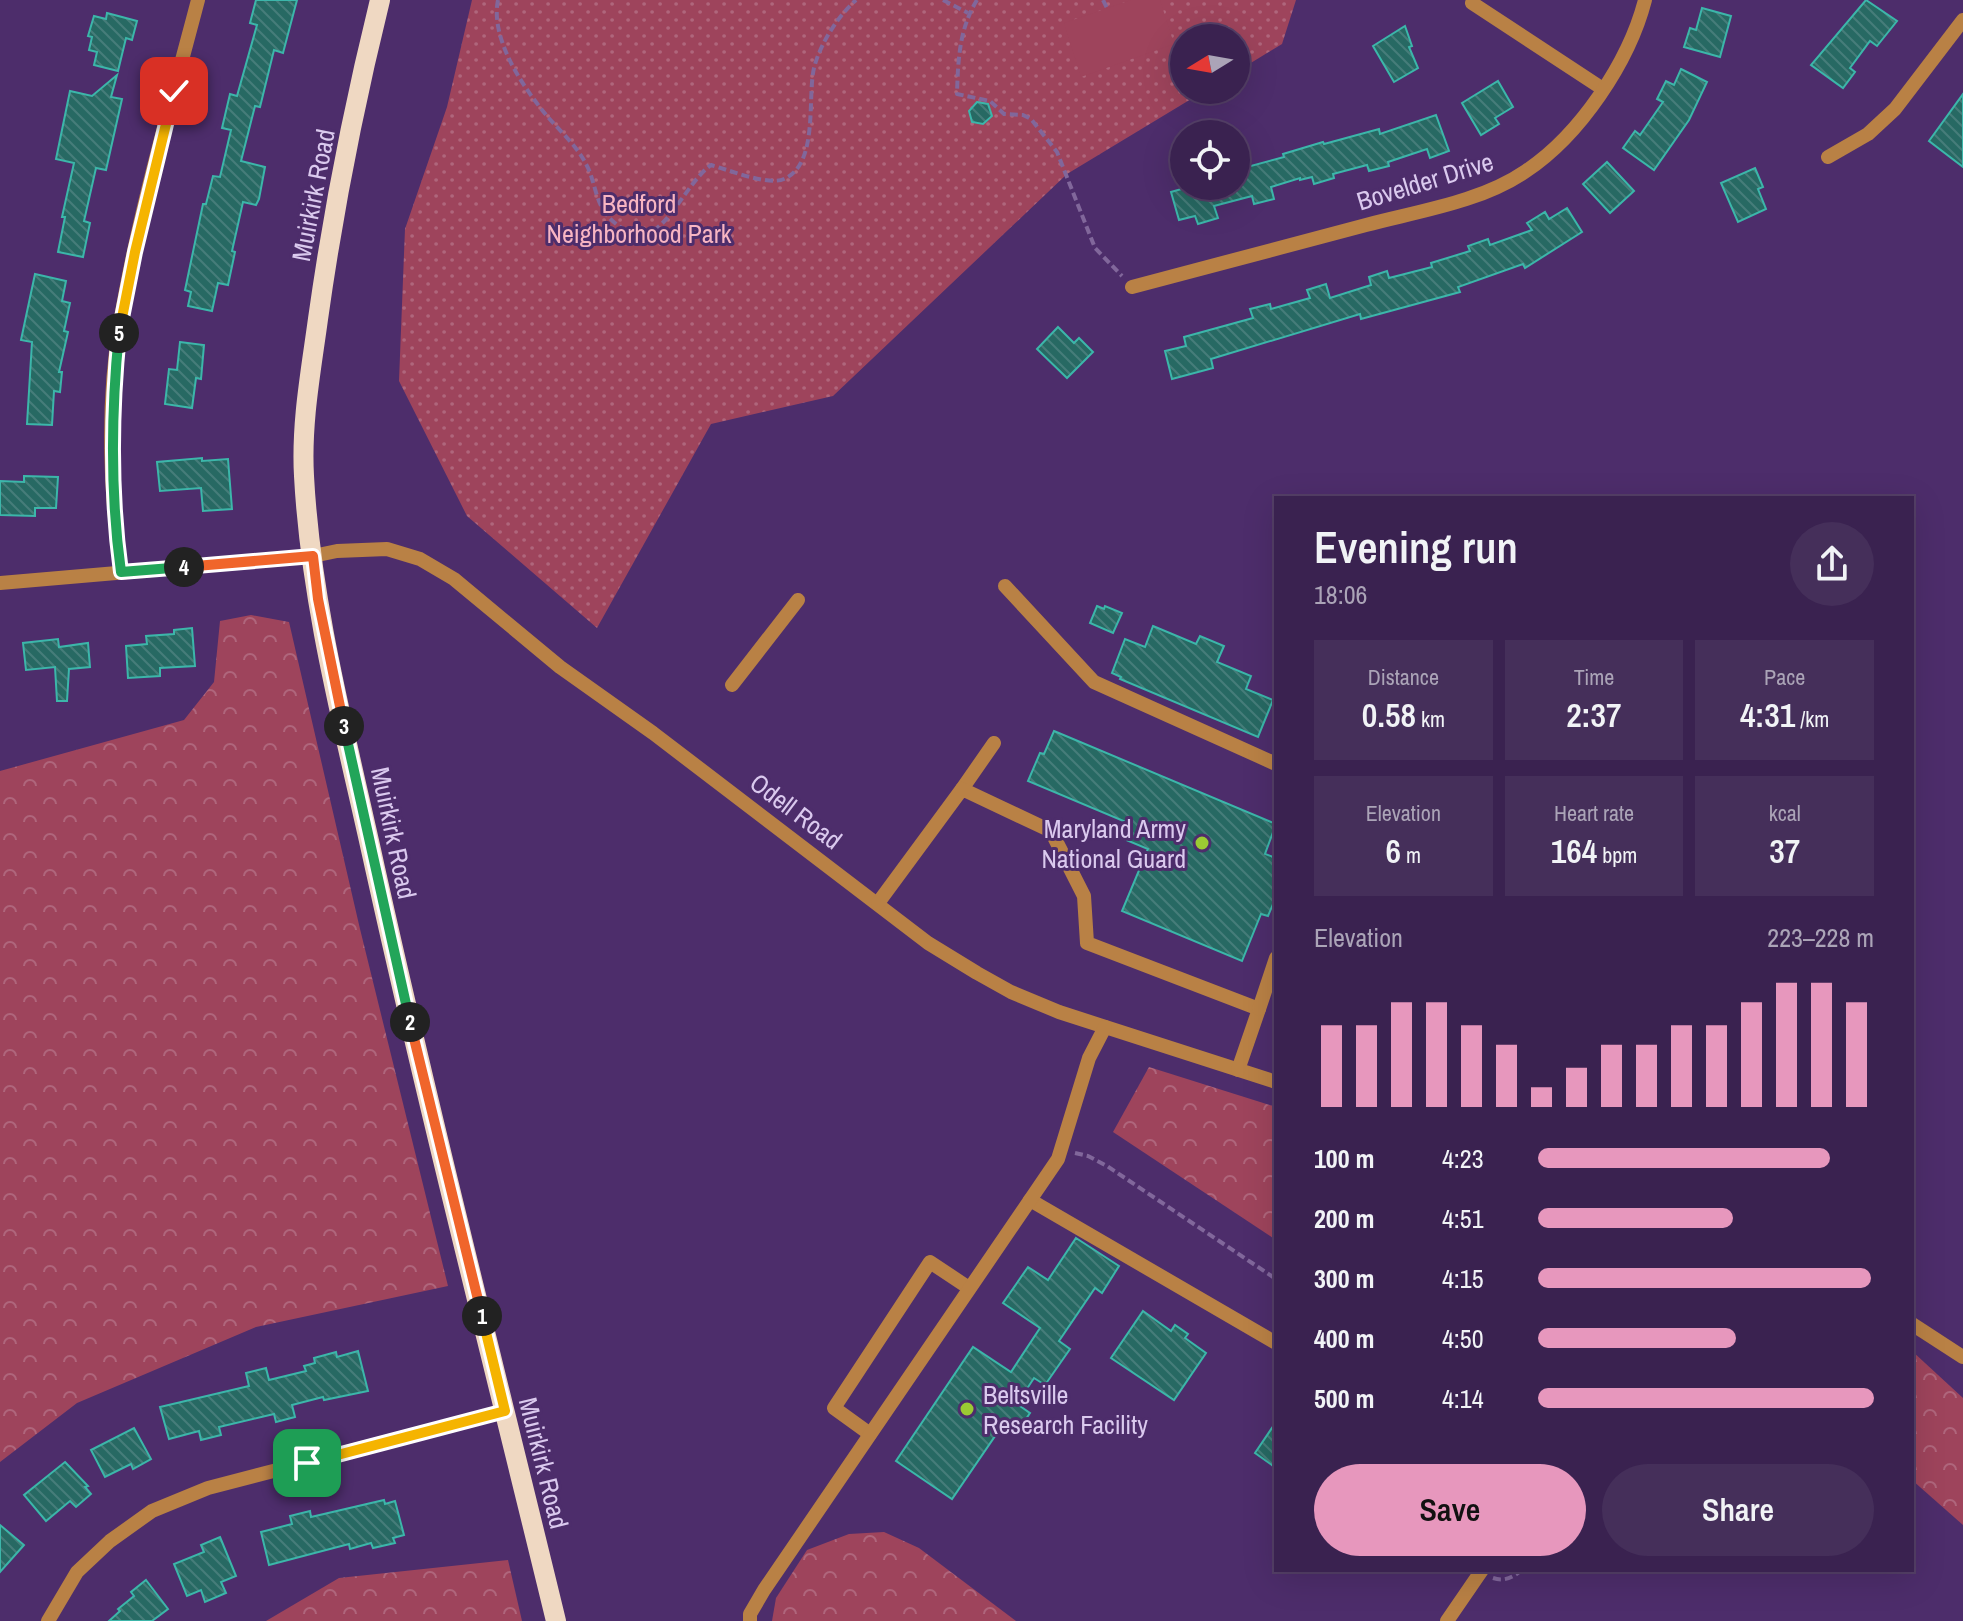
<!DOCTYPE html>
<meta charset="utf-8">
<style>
:root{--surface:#3a2250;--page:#452f5a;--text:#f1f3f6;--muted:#aba4b7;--line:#543f67;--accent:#e797bd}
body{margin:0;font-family:"Archivo Narrow",sans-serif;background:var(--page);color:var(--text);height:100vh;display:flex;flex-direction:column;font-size:30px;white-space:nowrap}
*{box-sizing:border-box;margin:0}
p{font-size:26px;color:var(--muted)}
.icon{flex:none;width:44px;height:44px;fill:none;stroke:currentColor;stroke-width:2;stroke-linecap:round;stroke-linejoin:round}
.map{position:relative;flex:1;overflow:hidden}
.drawer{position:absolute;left:1274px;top:496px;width:640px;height:1076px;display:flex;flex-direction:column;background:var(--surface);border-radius:0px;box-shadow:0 8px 32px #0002,0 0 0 2px var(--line)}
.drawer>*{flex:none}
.needle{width:52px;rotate:259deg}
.tools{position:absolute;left:1170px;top:24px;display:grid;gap:16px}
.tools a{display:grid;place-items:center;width:80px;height:80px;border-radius:50%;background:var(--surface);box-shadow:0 8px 32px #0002,0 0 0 2px var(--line);font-size:40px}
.pin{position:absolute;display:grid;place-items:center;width:68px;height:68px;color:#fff;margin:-34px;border-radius:16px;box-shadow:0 4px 12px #0006}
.km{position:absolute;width:40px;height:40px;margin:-20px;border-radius:50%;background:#222;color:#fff;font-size:22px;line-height:40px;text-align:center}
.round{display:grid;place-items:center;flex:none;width:84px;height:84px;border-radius:42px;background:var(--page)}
.headline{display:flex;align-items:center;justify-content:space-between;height:136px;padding:0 40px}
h1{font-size:44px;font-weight:600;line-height:60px}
.figures{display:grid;grid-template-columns:repeat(3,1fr);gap:12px;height:136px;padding:8px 40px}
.figures div{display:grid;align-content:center;border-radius:0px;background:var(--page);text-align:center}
.figures b{font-size:34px;font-weight:600}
.figures small{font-size:22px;font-weight:400}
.figures p{font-size:22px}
.chart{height:224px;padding:16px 40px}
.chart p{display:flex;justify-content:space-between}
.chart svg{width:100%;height:144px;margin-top:8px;stroke:var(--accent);stroke-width:6}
.button{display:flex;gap:16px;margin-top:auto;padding:16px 40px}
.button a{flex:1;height:92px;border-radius:48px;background:var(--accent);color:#111;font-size:32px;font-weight:600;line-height:92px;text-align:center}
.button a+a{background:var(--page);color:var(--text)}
ul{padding:0 40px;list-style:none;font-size:26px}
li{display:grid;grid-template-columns:128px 96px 1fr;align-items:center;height:60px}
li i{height:20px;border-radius:10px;background:var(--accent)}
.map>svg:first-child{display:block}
.grass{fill:url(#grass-dots)}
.forest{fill:url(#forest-crowns)}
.garden{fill:#9e445c}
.building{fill:url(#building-back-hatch);stroke:#3cb6aa;stroke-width:2}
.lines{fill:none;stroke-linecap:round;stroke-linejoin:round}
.path{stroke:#81679b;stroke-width:4;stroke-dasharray:8 4;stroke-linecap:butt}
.minor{stroke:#b98145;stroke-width:14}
.major{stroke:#efd8c2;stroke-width:20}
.split-1-casing{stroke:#fff;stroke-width:16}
.split-2-casing{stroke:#fff;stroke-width:16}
.split-3-casing{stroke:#fff;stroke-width:16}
.split-4-casing{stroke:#fff;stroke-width:16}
.split-5-casing{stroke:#fff;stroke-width:16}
.split-6-casing{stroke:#fff;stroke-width:16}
.split-1{stroke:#f5b400;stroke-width:10}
.split-2{stroke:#f0652b;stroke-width:10}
.split-3{stroke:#22a559;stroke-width:10}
.split-4{stroke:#f0652b;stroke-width:10}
.split-5{stroke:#22a559;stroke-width:10}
.split-6{stroke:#f5b400;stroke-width:10}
.poi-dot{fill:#9bcb33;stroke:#4d2d6b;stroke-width:3}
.labels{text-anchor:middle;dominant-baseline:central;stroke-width:6;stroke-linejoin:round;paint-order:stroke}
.street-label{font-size:26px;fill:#dac9ee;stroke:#4d2d6b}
.park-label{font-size:26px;fill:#f8b5c2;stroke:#4d2d6b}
.poi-label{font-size:26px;fill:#dac9ee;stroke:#4d2d6b;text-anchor:end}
</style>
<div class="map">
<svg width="1963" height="1621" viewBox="0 0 1963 1621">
<defs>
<pattern id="grass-dots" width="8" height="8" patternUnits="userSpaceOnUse" patternTransform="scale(2)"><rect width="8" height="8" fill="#9e445c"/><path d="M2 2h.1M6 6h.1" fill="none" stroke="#af667c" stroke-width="1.8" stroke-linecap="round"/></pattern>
<pattern id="forest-crowns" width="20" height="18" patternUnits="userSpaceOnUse" patternTransform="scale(2)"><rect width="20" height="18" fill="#9e445c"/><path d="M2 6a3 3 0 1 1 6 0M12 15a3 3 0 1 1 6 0" fill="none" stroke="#af667c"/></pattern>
<pattern id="building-back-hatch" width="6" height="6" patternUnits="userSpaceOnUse" patternTransform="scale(2)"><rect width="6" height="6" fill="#276963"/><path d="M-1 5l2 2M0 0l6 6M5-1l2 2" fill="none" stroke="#467d7a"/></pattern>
</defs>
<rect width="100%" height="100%" fill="#4d2d6b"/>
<path class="grass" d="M472,0H1296L1282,44L1236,72V38H1184V90H1206L1067,174L833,396L711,424L597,628L467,516L399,381L405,229L447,107Z"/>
<g class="forest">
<path d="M251,615L289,622L360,929L448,1286L256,1327L77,1403L0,1462V771L184,720L214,682L220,621Z"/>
<path d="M1149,1067L1276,1107V1240L1113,1132Z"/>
<path d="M1912,1351L1963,1398V1525L1912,1480Z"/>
<path d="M884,1532L919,1548L1016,1621H772L776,1598L807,1550L849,1534Z"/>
<path d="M508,1560L522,1621H266L339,1578Z"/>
</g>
<path class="garden" d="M1131,0H1160L1174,44L1081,77L1064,23Z"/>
<g class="building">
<path d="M256,0H297L283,53L274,50L260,107L255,106L241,161L265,167L259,199L256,205L243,202L232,251L235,252L228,285L218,283L212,311L188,306L191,292L185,290L203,204H206L213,176L220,177L231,130L222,128L230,94L237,96L257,25L250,23Z"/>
<path d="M1866,0L1897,21L1877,46L1870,41L1850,68L1855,72L1843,88L1811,65Z"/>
<path d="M1702,8L1731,16L1720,57L1684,47L1690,28L1696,30Z"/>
<path d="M107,13L137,21L132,40L126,38L118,71L94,65L97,52L89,50L92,37L88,36L94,16L106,19Z"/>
<path d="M1405,26L1412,46L1409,47L1418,68L1394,82L1373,46Z"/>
<path d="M1681,69L1707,82L1689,120L1654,170L1623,148L1635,131L1640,135L1663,102L1657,99L1666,81L1674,85Z"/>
<path d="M117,75L111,97L122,99L106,170L96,168L84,221L90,223L83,257L58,252L65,217H62L74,163L56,159L70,91L92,96Z"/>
<path d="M1498,81L1513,107L1495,118L1499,124L1481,135L1462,103Z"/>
<path d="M1963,94V167L1929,141Z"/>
<path d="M977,102L988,104L992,116L983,124L972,122L969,111Z"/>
<path d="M1436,115L1449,151L1430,158L1427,149L1388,162L1389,166L1369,171L1367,165L1333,174L1334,178L1314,184L1312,177L1300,180V178L1271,187L1274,199L1254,204L1252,196L1214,206L1218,218L1198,224L1195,216L1179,220L1171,192L1192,186H1236V170L1284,157L1283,154L1323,142L1324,144L1379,129L1380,134Z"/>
<path d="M1607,162L1634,191L1610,213L1583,184Z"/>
<path d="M1755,168L1763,187L1758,189L1766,209L1738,222L1721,183Z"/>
<path d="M1567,208L1582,232L1525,268L1523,264L1458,287L1460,292L1361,319L1360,314L1211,359L1213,368L1172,379L1165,351L1186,346L1184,337L1253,318L1250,309L1270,304L1271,309L1310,298L1307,290L1326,284L1330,298L1371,285L1369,277L1387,271L1389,278L1432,267L1431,263L1470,251L1468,246L1488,239L1490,245L1532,230L1527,223L1545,212L1549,219Z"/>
<path d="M35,274L66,281L62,301L70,303L64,331L68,332L59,372H62L60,392L54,391L52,425L27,424L32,342L21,340Z"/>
<path d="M1058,327L1074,343L1079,338L1093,352L1067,378L1037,349Z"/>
<path d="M180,342L204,345L201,379L196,378L192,408L165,404L169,369L177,370Z"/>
<path d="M202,458V461L228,459L232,509L203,511L201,488L160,491L157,462Z"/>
<path d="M24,476L58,477L56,508H35V516L0,515V481L24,482Z"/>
<path d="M1097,606L1104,609L1105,606L1122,613L1113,633L1090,623Z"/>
<path d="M1153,626L1196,644L1200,636L1224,646L1217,662L1251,676L1246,689L1273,700L1258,737L1120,679L1121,677L1112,673L1125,639L1145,647Z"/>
<path d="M192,628L195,666L160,668V676L128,678L126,646L147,644L146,636L174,634V630Z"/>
<path d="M58,639L59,647L88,643L90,667L69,669L67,701H57L55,667L26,670L23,643Z"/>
<path d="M1054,731L1276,824L1265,854L1276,858V897L1268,916L1261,914L1242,961L1122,911L1148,849L1119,837L1126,822L1028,781L1040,753L1044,754Z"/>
<path d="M1076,1238L1119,1266L1102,1293L1095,1288L1059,1341L1070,1349L1045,1385L1034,1378L1017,1404L1030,1413L1015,1435L1002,1426L952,1499L896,1461L973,1347L1011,1372L1040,1328L1003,1303L1028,1267L1048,1280Z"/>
<path d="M1143,1311L1171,1331L1175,1325L1188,1334L1185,1338L1206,1353L1174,1400L1111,1358Z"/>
<path d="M358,1351L368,1391L324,1400L323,1397L292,1405L295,1417L276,1422L274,1414L219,1427L221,1435L201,1440L199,1431L169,1439L160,1407L249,1386L246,1373L266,1368L269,1380L306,1371L304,1366L315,1363L314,1358L336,1352L337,1357Z"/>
<path d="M1276,1422V1468L1255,1453Z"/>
<path d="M134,1428L151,1459L133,1469L131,1464L105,1477L91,1450Z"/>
<path d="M65,1462L88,1486L85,1487L91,1494L76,1507L70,1501L46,1521L24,1495Z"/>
<path d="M384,1500L385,1504L395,1501L404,1535L393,1538L395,1543L373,1548L371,1543L350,1549L349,1544L269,1565L261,1532L292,1524L290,1516L310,1511L311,1517Z"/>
<path d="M0,1525L24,1545L0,1572Z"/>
<path d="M220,1537L236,1576L221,1582L226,1593L205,1602L201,1590L187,1596L174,1564L204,1552L201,1545Z"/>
<path d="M146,1580L168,1609L152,1621H109L120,1611L118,1609L134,1596L131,1592Z"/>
</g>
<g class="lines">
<g class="path">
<path d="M498,0C490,39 523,87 547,116C560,131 577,146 586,164C595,180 595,201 607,215C615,225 631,236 644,234C667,232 688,181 711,165C729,170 768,186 784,179C819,164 807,98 814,68C820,44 838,16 856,0"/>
<path d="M943,0L968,13"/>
<path d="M977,0C959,29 958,61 957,94L990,101L1004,114L1023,115L1031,119L1057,152L1095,248L1122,276"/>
<path d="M1103,0L1107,8"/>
<path d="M1075,1153L1088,1156L1107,1166L1276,1279"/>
<path d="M1493,1578C1505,1582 1513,1577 1522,1570"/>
</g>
<g class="minor">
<path d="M1472,3L1603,89"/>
<path d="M1828,157L1868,134L1895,109L1963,20"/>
<path d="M1132,287C1210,266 1288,245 1366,225C1419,211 1481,202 1526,171C1580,135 1629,62 1645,0"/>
<path d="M121,572C110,491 106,406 120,324C138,215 170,107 198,0"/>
<path d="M0,583L313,556L337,551L387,549L420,559L454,579L560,667L653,733L928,943L977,973L1011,992L1059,1012L1276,1082"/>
<path d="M1005,586L1094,682L1276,764"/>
<path d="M732,685L798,600"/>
<path d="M962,789L994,743"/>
<path d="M878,903L962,789L1051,831L1084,896L1087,943L1259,1009L1238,1070"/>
<path d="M1259,1009L1276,958"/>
<path d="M1030,1200L1276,1343"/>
<path d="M1912,1324L1963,1357"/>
<path d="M870,1434L834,1408L930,1262L969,1288"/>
<path d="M48,1621L77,1572L110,1541L152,1511L208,1488L505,1411"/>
<path d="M750,1621V1614L764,1590L1058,1159L1089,1058L1105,1027"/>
<path d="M1447,1621L1482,1570"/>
</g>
<path class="major" d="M380,0C354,105 333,212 318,319C311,371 301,423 304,476C311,608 347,739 375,868C431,1120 495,1370 556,1621"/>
</g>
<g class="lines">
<g class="split-1-casing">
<path id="split-1" d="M307,1463L505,1411L482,1316"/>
</g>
<g class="split-2-casing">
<path id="split-2" d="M410,1022L482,1316"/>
</g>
<g class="split-3-casing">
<path id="split-3" d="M344,726L410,1022"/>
</g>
<g class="split-4-casing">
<path id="split-4" d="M184,567L313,556L318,599L344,726"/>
</g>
<g class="split-5-casing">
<path id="split-5" d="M119,333C111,413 110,492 121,572L184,567"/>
</g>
<g class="split-6-casing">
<path id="split-6" d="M119,333L135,252L174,91"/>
</g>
<use href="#split-1" class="split-1"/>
<use href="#split-2" class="split-2"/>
<use href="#split-3" class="split-3"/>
<use href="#split-4" class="split-4"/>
<use href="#split-5" class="split-5"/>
<use href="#split-6" class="split-6"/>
</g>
<g class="poi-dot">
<circle cx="1202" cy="843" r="8"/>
<circle cx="967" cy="1409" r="8"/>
</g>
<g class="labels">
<g class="street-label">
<text transform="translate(1425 181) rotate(-17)">Bovelder Drive</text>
<text transform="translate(313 195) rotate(-79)">Muirkirk Road</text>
<text transform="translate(796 811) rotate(37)">Odell Road</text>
<text transform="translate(394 833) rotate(78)">Muirkirk Road</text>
<text transform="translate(544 1463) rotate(76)">Muirkirk Road</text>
</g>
<g class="park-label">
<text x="639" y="203">Bedford<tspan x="639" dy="30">Neighborhood Park</tspan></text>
</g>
<g class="poi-label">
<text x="1186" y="828">Maryland Army<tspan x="1186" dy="30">National Guard</tspan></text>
<text x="983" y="1394" text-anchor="start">Beltsville<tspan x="983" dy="30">Research Facility</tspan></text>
</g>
</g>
</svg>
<div class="tools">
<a><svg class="needle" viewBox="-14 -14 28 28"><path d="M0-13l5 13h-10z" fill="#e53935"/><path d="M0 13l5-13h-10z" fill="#aba4b7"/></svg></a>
<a><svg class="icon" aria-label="locate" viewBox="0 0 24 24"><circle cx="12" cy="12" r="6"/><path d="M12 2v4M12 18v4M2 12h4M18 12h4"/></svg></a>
</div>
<div class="pin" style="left:307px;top:1463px;background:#1e9e55"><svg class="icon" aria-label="arrive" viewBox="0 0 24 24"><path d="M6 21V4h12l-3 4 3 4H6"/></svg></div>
<div class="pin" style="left:174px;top:91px;background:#d93025"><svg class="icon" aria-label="check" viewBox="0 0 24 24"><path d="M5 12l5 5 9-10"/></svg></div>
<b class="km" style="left:482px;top:1316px">1</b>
<b class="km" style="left:410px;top:1022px">2</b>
<b class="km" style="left:344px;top:726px">3</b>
<b class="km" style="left:184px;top:567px">4</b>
<b class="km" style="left:119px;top:333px">5</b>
<section class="drawer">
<div class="headline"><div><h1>Evening run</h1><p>18:06</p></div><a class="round"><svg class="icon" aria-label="share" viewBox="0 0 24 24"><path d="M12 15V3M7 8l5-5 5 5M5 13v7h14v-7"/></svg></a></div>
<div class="figures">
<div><p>Distance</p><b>0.58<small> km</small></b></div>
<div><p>Time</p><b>2:37</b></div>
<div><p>Pace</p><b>4:31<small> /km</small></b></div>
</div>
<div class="figures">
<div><p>Elevation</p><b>6<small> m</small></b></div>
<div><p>Heart rate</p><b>164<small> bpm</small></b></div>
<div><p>kcal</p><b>37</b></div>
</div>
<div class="chart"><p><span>Elevation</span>223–228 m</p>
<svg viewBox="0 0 160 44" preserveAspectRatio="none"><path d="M5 44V19M15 44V19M25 44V12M35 44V12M45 44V19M55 44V25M65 44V38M75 44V32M85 44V25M95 44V25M105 44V19M115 44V19M125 44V12M135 44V6M145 44V6M155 44V12"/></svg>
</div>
<ul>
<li><b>100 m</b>4:23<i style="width:87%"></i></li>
<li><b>200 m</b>4:51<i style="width:58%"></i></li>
<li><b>300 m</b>4:15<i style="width:99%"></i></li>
<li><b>400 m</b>4:50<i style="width:59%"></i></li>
<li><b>500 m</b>4:14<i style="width:100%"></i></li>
</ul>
<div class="button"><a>Save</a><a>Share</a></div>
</section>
</div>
